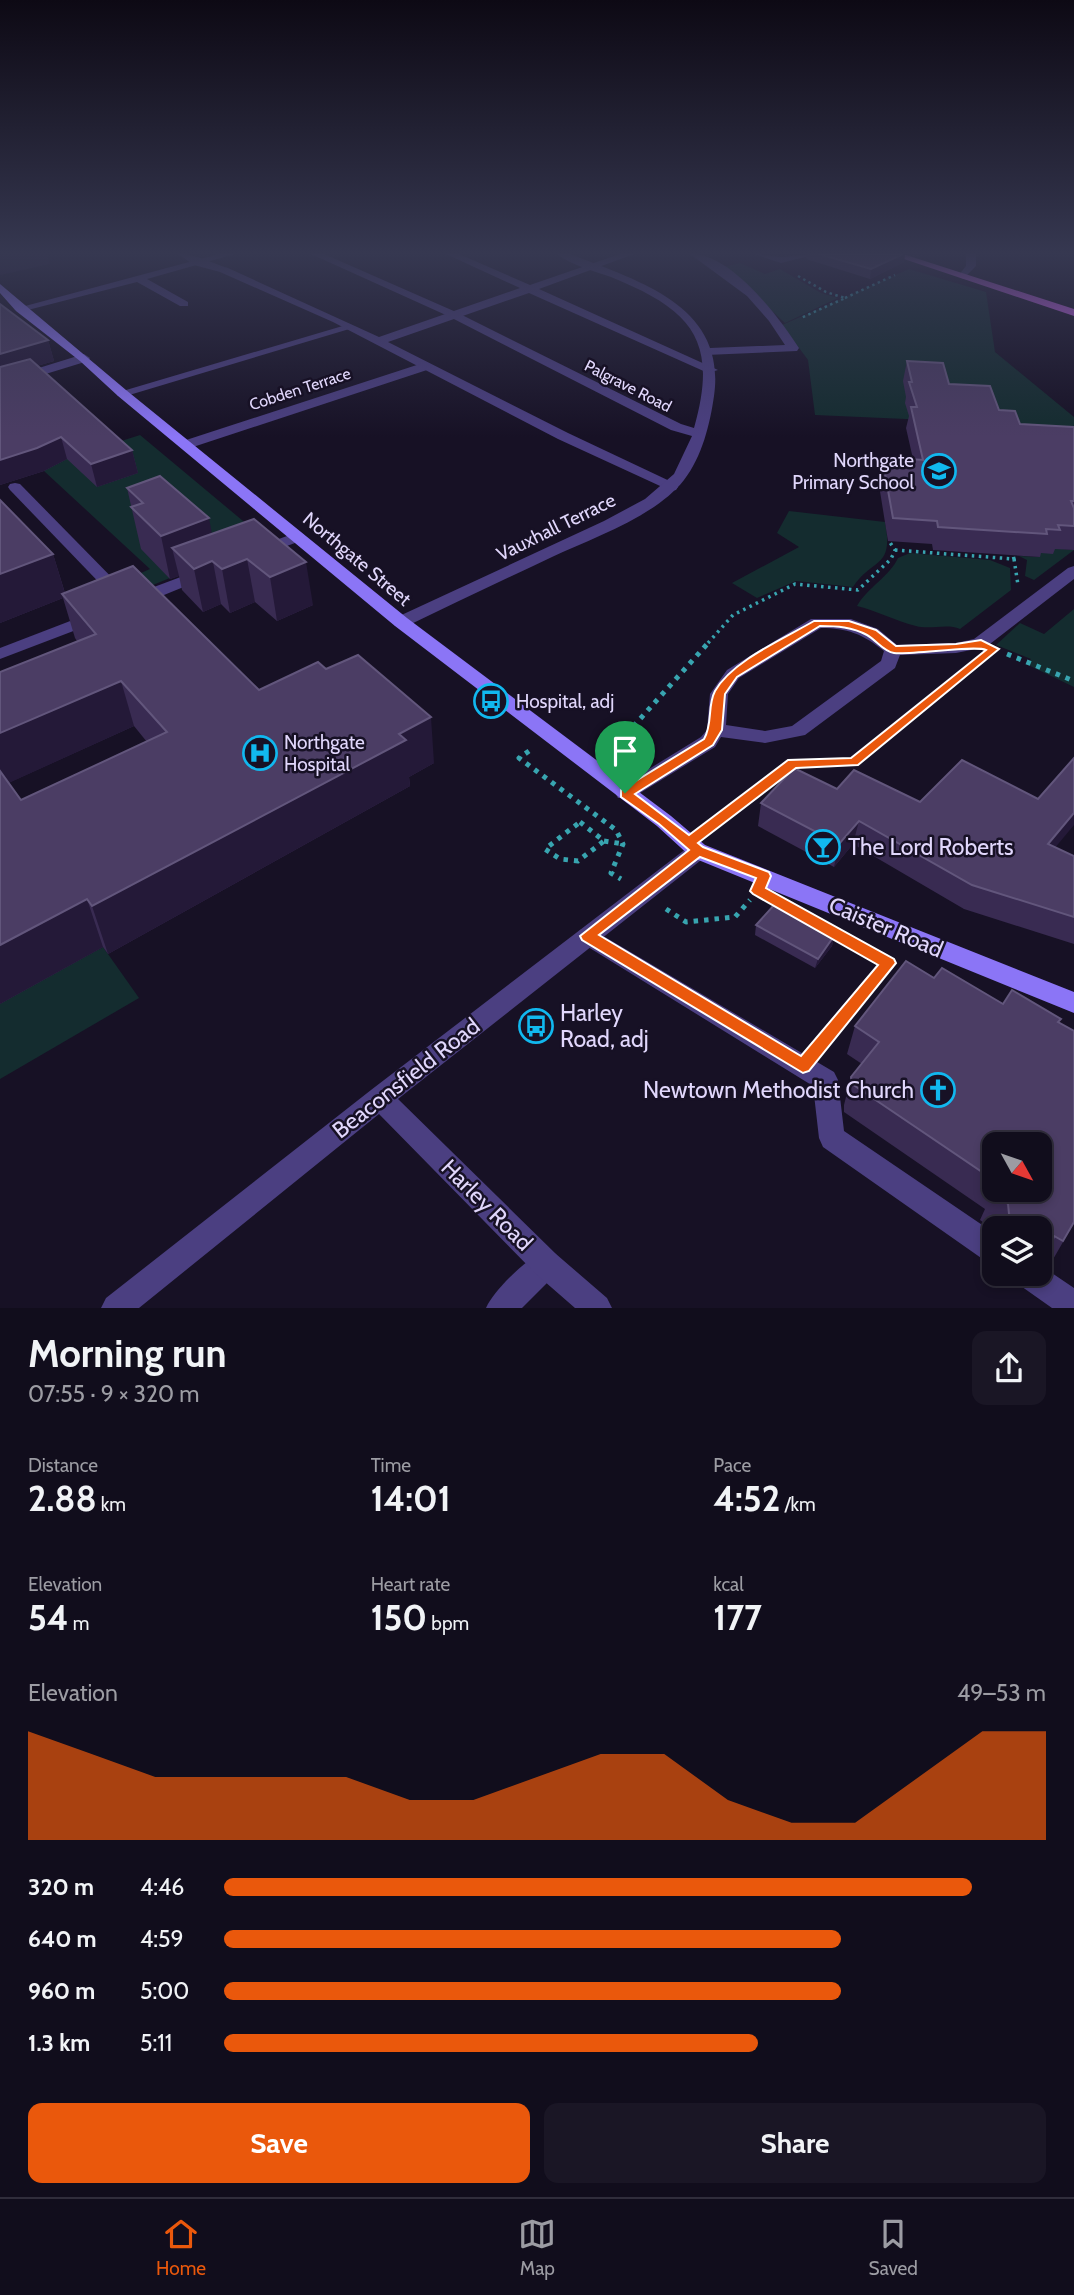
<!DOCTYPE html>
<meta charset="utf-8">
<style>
:root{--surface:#110d1c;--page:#1a1625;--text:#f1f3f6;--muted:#9c9ca3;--line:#302d3b;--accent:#ea580c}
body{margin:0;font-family:Cabin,sans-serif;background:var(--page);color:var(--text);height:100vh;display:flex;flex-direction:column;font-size:26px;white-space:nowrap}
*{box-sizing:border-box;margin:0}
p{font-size:23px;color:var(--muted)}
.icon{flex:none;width:38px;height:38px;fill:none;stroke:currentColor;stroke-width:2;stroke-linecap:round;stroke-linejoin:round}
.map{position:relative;height:1308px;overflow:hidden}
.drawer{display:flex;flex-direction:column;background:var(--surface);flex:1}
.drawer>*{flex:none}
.needle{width:46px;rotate:130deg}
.fabs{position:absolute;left:982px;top:1132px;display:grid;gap:14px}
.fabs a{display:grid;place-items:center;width:70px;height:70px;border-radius:14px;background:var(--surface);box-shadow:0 4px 10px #0003,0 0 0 2px var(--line);font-size:35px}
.pin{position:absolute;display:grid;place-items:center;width:60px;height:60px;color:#fff;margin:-72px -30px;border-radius:50% 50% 50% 0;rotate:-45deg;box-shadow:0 0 7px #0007}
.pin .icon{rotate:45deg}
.round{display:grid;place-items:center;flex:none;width:74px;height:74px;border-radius:14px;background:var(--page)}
.head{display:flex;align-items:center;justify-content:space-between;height:119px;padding:0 28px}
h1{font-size:38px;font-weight:700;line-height:52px}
.metrics{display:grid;grid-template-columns:repeat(3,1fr);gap:10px;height:119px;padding:7px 28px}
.metrics div{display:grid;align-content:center}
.metrics b{font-size:35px;font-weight:700}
.metrics small{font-size:19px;font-weight:400}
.metrics p{font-size:19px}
.chart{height:196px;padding:14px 28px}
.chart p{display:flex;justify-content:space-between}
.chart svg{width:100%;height:126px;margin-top:7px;fill:var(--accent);opacity:.7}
.action{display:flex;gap:14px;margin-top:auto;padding:14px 28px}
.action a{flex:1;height:80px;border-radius:14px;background:var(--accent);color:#fff;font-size:28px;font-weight:700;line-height:80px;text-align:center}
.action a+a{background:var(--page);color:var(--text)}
ul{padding:0 28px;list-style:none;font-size:23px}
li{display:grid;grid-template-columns:112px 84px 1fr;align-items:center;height:52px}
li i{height:18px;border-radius:9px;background:var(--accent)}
.dock{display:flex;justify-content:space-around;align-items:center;height:98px;border-top:2px solid var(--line);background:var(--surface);font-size:19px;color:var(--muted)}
.dock a{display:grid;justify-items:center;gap:4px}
.dock .selected{color:var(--accent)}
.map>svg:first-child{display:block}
.green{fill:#142c2f}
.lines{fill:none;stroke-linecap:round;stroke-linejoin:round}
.path-far3{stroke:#38a5b0;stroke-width:2.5;stroke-dasharray:2.5 3.5;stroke-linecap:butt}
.path-far2{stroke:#38a5b0;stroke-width:3.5;stroke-dasharray:2.5 4.5;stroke-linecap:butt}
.path-far1{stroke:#38a5b0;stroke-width:5;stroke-dasharray:4.5 6;stroke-linecap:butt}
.path{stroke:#38a5b0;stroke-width:6;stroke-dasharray:5 8;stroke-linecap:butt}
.lane{fill:#4b3f81;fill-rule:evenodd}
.street{fill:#4b3f81;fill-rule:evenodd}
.secondary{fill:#8b75f6;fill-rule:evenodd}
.primary{fill:#d566f5;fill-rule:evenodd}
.wall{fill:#392b52;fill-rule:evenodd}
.shaded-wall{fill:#241938}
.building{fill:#4b3d64;stroke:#62567c;stroke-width:2}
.route{fill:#ea580c;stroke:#fff;stroke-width:2;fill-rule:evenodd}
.labels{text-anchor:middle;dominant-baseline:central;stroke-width:5;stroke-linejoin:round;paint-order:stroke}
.far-street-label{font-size:16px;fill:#e1d7fc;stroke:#171125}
.poi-label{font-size:19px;fill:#e1d7fc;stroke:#171125;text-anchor:start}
.street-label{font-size:19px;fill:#e1d7fc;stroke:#171125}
.near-poi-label{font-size:23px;fill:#e1d7fc;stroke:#171125;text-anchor:start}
.near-street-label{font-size:23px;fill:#e1d7fc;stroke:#171125}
</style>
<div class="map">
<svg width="1074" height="1308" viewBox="0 0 1074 1308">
<rect width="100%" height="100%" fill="#171125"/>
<g class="green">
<path d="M740,263L765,274L780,269L821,293L838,298L785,323L743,284L720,268Z"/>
<path d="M909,269L986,292L995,352L1074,417V449L997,423L815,415L808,360L782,325Z"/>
<path d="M140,435L255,531L231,553L143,589L118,583L150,569L44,471L50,464Z"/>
<path d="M789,511L885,522C894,569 873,557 853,587L796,581L757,598L732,583L799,547L777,533Z"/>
<path d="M1051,548L1074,550L1034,580L1025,576L1027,560L1019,556L1039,557V553Z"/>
<path d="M910,553L990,560L1010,568L1011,590L960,629C947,623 930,630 916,626C896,621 877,611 857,606C867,588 890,576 898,558Z"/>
<path d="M1074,609V687L1026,664L1031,659L996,645L1020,623L1044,634Z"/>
<path d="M103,947L139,998L0,1079V1003Z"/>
</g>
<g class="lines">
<g class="path-far3">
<path d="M798,276L826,292L845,298L801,318"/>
<path d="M845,298L895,275"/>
</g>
<g class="path-far2">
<path d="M895,550L1014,559L1013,555"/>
<path d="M1014,559L1018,585"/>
<path d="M708,643L733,615L795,584L858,590L891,559L895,550L889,541"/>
</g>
<g class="path-far1">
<path d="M1007,654L1074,681"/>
<path d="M610,747L623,738L709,642"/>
<path d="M529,751L519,758L616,830L623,844L611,873L621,879"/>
<path d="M580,822L604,841L578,861L560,859L545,849Z"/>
<path d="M709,827L793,763L854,762L968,670"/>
<path d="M604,841L623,844"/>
<path d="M666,909L686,922L735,917L750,900"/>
</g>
<g class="path">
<path d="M889,963L904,969"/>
<path d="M821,1044L889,963L865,950"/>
</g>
<g class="lane">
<path d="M178,254C194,253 211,263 228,268L379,337L520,288L446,254H459L530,285L620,254H634L539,289L718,370L708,373L529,293L388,342L568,433L676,484L678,487L676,490L671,491L558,439L333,322L220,272L194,265Z"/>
<path d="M690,254C730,252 779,317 799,348L797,351L706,355L704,352L710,348L785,345L769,321L747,296Z"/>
<path d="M966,254H976V266L963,279L958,276L966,266Z"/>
<path d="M15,483L20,484L126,592L128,595L126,598H114L10,490L8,487L10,484Z"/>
<path d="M298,532L303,534L306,537L303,540L260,556L252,551L254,548Z"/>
<path d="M1074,566V579L986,647L956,653L900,655L895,668L805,735L765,743L721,737L715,747L632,798H618L615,793L618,788L701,737L707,730L710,694L727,670L811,619H851L878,629L897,645L956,643L974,639L1068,568ZM821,628C847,628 863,634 884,651L881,661L792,726L765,731L726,725L728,694L739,678Z"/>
<path d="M202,569L210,574L208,577L142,604H130L128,600L130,596Z"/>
<path d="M91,613L97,614L99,618L97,622L0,659V648Z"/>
<path d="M588,927L834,1072L838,1080L844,1131L994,1233V1264L984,1260L823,1147L819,1138L813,1086L580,942L577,936L580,930Z"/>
<path d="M546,1250L556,1254L560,1264L556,1274L522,1308H486C494,1290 528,1257 546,1250Z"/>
<path d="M1040,1265L1074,1288V1308H1052L1018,1284L1014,1274H1040Z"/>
</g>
<g class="street">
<path d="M219,254H235L147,279L188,302V306H180L137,282L20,312L14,309Z"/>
<path d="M311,254H324L456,312L681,424L694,428C719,340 692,310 611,277C594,271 571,265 557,254H570C638,281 727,305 714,396C710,424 702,457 684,480C656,516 593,538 552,557C503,580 455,603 407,626H395L393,622L395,618L604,521L645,499L674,474L692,436L671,430L448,316Z"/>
<path d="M754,254L781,257L817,254L781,263Z"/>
<path d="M346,325L356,327L126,396H118L116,393Z"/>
<path d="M84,354L90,358L88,361L0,388V380Z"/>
<path d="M426,362L432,366L430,369L190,448L185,449L178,445L180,442Z"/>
<path d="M698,843L705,845L709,851L705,857L398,1099L556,1254L607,1298L612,1308H575L536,1274L379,1114L139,1308H101L106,1298L371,1090L691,845Z"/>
</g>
<path class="secondary" d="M0,284L126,390L407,618L671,816L705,845L1074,992V1013L691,857L657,826L395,626L118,396L80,361L16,311L0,293Z"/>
<path class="primary" d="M889,254H903L1074,309V316Z"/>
</g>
<g class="wall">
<path d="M807,254H905L904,262L870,279L806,259Z"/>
<path d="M0,304L48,340L54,361L37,366L132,450L138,473L97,487L67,459L44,471L0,485Z"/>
<path d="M907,361L949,384L999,410L1020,424L1074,427V550L1055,549L1053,554L1041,553L1040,557L933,550L932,544L888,541L878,479L882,457L913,459L906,428L909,416L905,403L906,397L903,381Z"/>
<path d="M127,488L212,534L313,605L277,621L255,602L230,613L221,604L203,612L182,590L179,576L170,579L141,549Z"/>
<path d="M0,500L53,554L65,593L259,690L434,763L409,777L410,786L108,954L103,947L0,1004V672L77,641L75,638L63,598L0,623ZM134,726L147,742L21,800L8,783Z"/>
<path d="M837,789L920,802L1038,799L1055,848L1074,856V944L964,909L853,844L834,867L758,826L761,803Z"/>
<path d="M756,925L834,936L832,946L815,968L755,935Z"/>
<path d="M934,978L1003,1004L1059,1022L1074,1223L1048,1268L1041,1263L1040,1266V1228H994V1230L980,1220L985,1209L844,1112V1105L851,1077L862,1064L847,1054L855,1026ZM994,1144L1040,1190H994Z"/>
</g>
<g class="shaded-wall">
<path d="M8,254H47L50,264L0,275V255Z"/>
<path d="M903,254H905L904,262L870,279L871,269Z"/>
<path d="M48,340L54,361L0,377V354Z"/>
<path d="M61,437L67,459L44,471L0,485V460Z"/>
<path d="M132,450L138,473L97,487L91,464Z"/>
<path d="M209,518L217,561L213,562L221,604L203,612L194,569L172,548L179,576L170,579L161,536Z"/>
<path d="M53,554L66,597L62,594L63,598L0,623V574Z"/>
<path d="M247,559L255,602L230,613L222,569Z"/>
<path d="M306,562L313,605L277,621L270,577Z"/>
<path d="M121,681L134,726L0,787V733Z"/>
<path d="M431,717L434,763L409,777L410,786L108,954L92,906Z"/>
<path d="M1074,813V825L1039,867L1048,844Z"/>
<path d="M859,821L853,844L834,867L839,844Z"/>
<path d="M87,899L103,947L0,1004V945Z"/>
<path d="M834,936L832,946L815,968L818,959Z"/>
</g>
<g class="building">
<path d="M819,254H903L871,269Z"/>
<path d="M0,304L48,340L0,354Z"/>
<path d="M30,359L132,450L91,464L61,437L37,448L0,460V367Z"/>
<path d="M907,361L943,363L949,384L990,386L999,410L1015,411L1020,424L1074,427V501H1071L1074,508V526L1058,525L1060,530L1046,529L1047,534L938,527L937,521L893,518L882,457L923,460L911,407H917L909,382H912Z"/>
<path d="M160,476L209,518L161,536L131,507L143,503L127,488Z"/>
<path d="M0,500L53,554L0,574Z"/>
<path d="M254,519L306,562L270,577L247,559L222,569L212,561L194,569L172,548Z"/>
<path d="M133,566L259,690L318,662L326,669L358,655L431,717L399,734L406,740L92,906L87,899L0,945V771L21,800L167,732L121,681L0,733V672L96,634L62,594Z"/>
<path d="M1074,758V813L1048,844L1074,856V917L972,885L859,821L839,844L761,803L794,768L837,789L854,770L920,802L962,760L1038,799Z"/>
<path d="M775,904L834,936L818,959L756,925Z"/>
<path d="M906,961L934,978L942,968L1003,1004L1012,990L1061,1019L1058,1022L1074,1031V1222L1063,1241L1054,1236L1052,1243L1040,1235V1228H1031L1009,1214L1008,1204L992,1193L994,1190H1040V1144H994V1180L852,1084L851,1077L879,1042L855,1026Z"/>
</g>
<linearGradient id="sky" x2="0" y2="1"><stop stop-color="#0d0914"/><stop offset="0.58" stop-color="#363851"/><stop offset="1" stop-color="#363851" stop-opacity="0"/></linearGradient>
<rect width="1074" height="437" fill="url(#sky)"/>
<path class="route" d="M814,621H849L876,630L896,646L956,644L981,640L999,649L858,765L796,768L698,843L703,847L769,872L771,876L766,888L894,959L896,963L809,1071L803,1073L582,940L580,936L689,850L659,824L621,797V790L704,739C713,724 707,706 715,691C732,661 783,639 814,621ZM820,626C837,626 852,627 867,635C876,640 884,652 894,653C913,655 975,645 986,650L851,758L788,760L689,835L635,794L713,745L722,730L725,694L737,677ZM700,857L756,878L750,891L753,894L878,965L801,1056L599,935Z"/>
<defs>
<g id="school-ring" transform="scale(1.75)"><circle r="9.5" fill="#171125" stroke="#11b8ef" stroke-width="1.5"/><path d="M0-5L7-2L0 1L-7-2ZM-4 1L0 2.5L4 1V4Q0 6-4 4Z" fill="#11b8ef"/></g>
<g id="bus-ring" transform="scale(1.75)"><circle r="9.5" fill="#171125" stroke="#11b8ef" stroke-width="1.5"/><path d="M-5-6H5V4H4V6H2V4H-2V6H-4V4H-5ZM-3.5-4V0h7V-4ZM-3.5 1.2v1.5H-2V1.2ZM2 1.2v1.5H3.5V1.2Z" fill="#11b8ef"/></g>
<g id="hospital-ring" transform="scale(1.75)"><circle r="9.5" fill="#171125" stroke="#11b8ef" stroke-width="1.5"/><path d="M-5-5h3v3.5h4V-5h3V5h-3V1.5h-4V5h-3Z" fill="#11b8ef"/></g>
<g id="bar-ring" transform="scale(1.75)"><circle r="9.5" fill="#171125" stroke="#11b8ef" stroke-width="1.5"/><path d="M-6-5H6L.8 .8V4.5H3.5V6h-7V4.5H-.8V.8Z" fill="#11b8ef"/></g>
<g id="church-ring" transform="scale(1.75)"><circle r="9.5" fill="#171125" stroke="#11b8ef" stroke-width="1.5"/><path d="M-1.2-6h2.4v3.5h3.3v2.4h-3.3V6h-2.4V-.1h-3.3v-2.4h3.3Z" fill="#11b8ef"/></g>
</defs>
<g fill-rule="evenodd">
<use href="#school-ring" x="939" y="471"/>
<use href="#bus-ring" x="491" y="701"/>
<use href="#hospital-ring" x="260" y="753"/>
<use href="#bar-ring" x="823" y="847"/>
<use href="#bus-ring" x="536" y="1026"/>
<use href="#church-ring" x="938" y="1090"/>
</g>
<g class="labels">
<g class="far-street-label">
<text transform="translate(628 386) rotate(27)">Palgrave Road</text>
<text transform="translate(300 389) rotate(-18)">Cobden Terrace</text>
</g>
<g class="poi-label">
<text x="914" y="460" text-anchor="end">Northgate<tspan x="914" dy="22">Primary School</tspan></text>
<text x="516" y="701">Hospital, adj</text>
<text x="284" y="742">Northgate<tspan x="284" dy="22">Hospital</tspan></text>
</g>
<g class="street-label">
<text transform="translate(556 527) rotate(-26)">Vauxhall Terrace</text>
<text transform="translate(357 559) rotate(40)">Northgate Street</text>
</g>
<g class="near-poi-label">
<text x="848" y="847">The Lord Roberts</text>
<text x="560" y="1013">Harley<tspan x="560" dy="26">Road, adj</tspan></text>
<text x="914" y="1090" text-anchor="end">Newtown Methodist Church</text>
</g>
<g class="near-street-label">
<text transform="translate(886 927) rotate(23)">Caister Road</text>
<text transform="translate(406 1078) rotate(-38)">Beaconsfield Road</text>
<text transform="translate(487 1205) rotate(45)">Harley Road</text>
</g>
</g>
</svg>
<div class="fabs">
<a><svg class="needle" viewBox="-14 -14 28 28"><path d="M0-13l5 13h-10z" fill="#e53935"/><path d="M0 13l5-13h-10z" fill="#9c9ca3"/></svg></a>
<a><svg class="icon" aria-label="layers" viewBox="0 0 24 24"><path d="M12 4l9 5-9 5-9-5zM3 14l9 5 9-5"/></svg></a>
</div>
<div class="pin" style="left:625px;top:793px;background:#1e9e55"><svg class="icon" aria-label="arrive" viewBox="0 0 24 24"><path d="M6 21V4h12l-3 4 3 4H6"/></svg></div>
</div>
<section class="drawer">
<div class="head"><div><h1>Morning run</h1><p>07:55 · 9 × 320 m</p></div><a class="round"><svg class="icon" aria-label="share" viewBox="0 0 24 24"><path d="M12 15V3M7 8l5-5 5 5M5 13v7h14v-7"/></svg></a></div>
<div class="metrics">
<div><p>Distance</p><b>2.88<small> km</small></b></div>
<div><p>Time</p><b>14:01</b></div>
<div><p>Pace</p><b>4:52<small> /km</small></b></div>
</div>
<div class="metrics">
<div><p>Elevation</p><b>54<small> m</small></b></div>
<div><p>Heart rate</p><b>150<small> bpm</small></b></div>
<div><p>kcal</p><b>177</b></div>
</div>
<div class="chart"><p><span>Elevation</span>49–53 m</p>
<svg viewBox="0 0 160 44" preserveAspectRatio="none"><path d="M0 44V6L10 14L20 22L30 22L40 22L50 22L60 30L70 30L80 22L90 14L100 14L110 30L120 38L130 38L140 22L150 6L160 6V44z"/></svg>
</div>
<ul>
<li><b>320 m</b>4:46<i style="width:91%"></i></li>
<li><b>640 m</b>4:59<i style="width:75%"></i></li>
<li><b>960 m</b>5:00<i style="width:75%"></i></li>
<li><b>1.3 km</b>5:11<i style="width:65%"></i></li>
</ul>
<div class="action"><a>Save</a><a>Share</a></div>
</section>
<nav class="dock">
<a class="selected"><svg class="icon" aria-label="home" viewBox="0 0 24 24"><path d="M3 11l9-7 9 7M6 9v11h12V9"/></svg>Home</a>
<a><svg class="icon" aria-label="map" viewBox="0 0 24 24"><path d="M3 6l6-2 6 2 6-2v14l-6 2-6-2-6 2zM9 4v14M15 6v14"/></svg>Map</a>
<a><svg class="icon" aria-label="saved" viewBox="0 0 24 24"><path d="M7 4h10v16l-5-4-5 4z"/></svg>Saved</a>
</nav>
